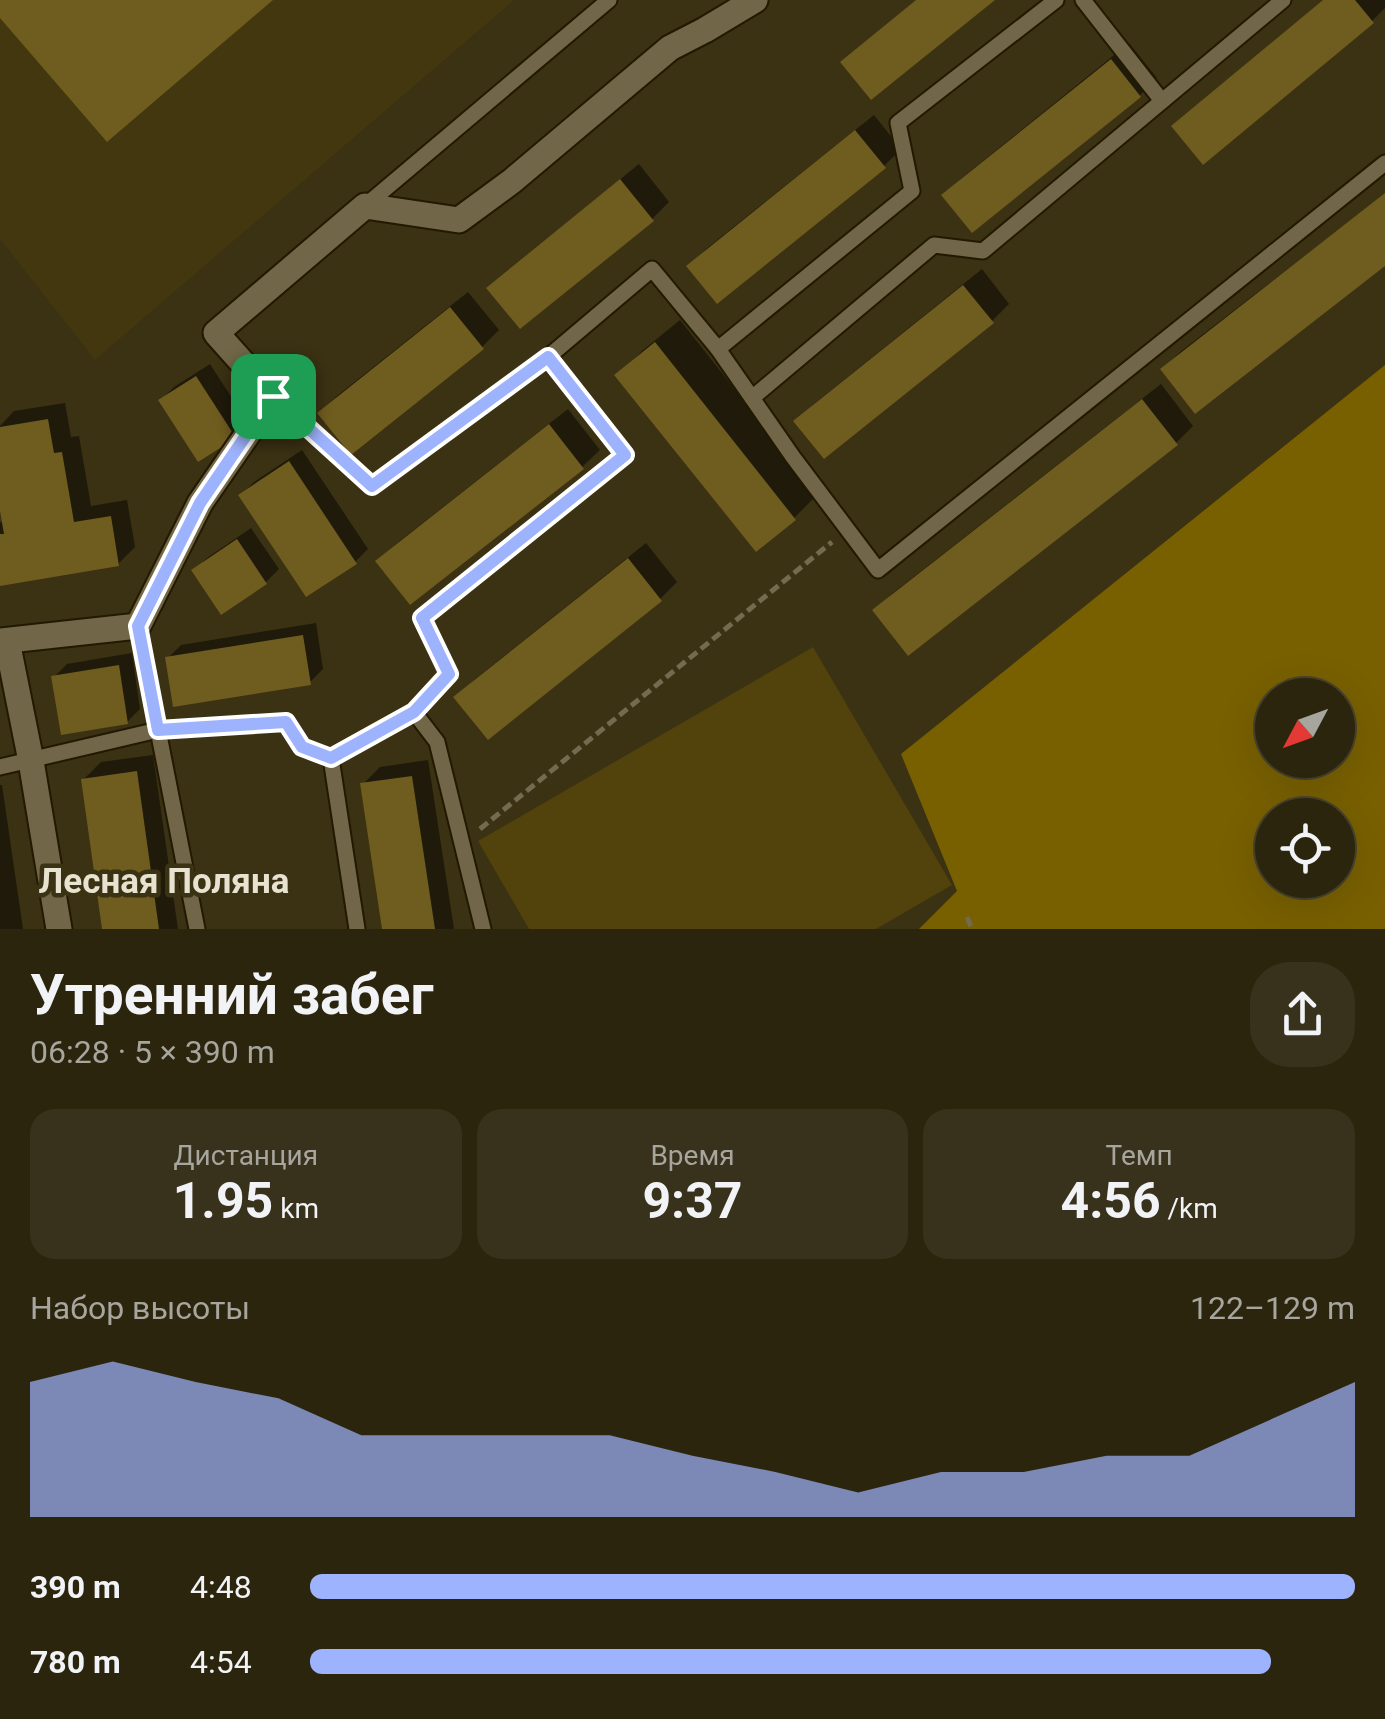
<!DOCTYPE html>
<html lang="ru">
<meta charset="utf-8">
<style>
:root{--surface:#2c250e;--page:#38311c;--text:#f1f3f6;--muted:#a6a59e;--line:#48422e;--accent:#9eb3fd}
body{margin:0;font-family:Roboto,sans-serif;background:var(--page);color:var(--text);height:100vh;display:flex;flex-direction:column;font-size:38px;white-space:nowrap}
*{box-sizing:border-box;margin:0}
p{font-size:32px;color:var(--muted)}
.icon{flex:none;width:55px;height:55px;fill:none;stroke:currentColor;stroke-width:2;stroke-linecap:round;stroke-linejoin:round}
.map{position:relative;height:929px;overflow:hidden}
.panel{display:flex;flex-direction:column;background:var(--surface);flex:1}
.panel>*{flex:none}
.needle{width:65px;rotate:229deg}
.fabs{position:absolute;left:1255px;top:678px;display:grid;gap:20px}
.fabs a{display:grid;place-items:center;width:100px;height:100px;border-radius:50%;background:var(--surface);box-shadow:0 10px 40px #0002,0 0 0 2px var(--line);font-size:50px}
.pin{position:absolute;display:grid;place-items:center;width:85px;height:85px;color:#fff;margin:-42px;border-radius:20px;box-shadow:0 5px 15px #0006}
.round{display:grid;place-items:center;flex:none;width:105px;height:105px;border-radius:40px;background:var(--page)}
.overview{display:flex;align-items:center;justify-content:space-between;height:170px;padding:0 30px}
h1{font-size:55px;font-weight:700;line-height:75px}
.stats{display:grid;grid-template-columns:repeat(3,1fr);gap:15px;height:170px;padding:10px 30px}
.stats div{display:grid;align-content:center;border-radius:25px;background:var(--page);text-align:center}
.stats b{font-size:50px;font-weight:700}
.stats small{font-size:28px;font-weight:400}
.stats p{font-size:28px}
.chart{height:280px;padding:20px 30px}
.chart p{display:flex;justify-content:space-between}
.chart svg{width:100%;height:180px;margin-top:10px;fill:var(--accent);opacity:.7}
ul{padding:0 30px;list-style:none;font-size:32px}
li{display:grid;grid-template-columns:160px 120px 1fr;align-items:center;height:75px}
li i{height:25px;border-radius:12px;background:var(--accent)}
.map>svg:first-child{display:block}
.built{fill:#433710}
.green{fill:#52420c}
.forest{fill:#786000;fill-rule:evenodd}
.shadow{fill:#0007}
.building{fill:#6f5c1f}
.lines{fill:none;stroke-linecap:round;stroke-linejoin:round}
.lane-casing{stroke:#221900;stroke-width:19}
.street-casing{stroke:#221900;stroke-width:29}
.path{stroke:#736a50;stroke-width:5;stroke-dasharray:10 5;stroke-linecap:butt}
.lane{stroke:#716647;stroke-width:15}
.street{stroke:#716647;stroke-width:25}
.route-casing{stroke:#fff;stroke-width:20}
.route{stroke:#9eb3fd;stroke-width:12}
.labels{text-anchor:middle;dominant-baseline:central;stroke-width:9;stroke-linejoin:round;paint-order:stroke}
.quarter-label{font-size:35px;font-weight:bold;fill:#e8e2d1;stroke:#3b3113}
</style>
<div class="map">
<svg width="1385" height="929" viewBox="0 0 1385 929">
<rect width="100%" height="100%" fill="#3b3113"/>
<path class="built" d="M0,0H514L95,360L0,239Z"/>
<path class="green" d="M813,647L952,885L876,929H529L478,841Z"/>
<path class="forest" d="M1385,365V929H919L957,891L901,754ZM1272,695H1338V760H1272ZM1272,815H1338V880H1272Z"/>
<g class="shadow">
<path d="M1323,0H1385V8L1372,21Z"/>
<path d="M1129,43L1157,78L1140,95L972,230L945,195L962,178Z"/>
<path d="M874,115L901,149L884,166L689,266L706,249Z"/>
<path d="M639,164L669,202L652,219L490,288L507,271Z"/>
<path d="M1385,194V263L1163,369L1180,352Z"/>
<path d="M982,269L1009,304L992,321L797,421L814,404Z"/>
<path d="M468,292L499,330L482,347L320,413L337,396Z"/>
<path d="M680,320L818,494L794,518L618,375L642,351Z"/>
<path d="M210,364L248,423L234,436L161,400L174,387Z"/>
<path d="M1161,384L1193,426L1176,443L876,610L893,593Z"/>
<path d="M65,403L71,437L79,436L91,506L127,500L135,547L118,564L0,583V523L4,519L0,495V426L14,411Z"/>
<path d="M568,409L600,450L582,467L378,561L396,544Z"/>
<path d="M302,450L368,549L355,562L241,495L254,482Z"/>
<path d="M251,528L279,569L266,582L222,612L194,571L207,558Z"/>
<path d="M646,543L677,582L660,599L457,697L474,680Z"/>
<path d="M316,623L323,669L310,682L168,658L181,645Z"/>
<path d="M132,653L140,709L127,722L54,677L67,664Z"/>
<path d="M153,755L178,929H105L83,780L101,762Z"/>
<path d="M428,760L454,929H385L363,784L380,767Z"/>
<path d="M0,785H2L23,929H0Z"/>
</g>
<g class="building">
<path d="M0,0H273L107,142L0,18Z"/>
<path d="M916,0H995L871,100L840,62Z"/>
<path d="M1323,0H1355L1374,23L1203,165L1171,126Z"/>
<path d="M1111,59L1141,97L972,233L941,195Z"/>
<path d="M855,130L886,168L717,304L686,266Z"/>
<path d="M620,179L654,221L520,329L486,288Z"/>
<path d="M1385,193V266L1195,414L1160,369Z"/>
<path d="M963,285L994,323L824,459L793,421Z"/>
<path d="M450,307L484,349L351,455L317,413Z"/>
<path d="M655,342L796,520L756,552L614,375Z"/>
<path d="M196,376L236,438L198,462L158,400Z"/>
<path d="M1142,399L1178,445L908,656L872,610Z"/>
<path d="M48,419L54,453L62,452L74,522L111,516L119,566L0,586V534H4L0,511V427Z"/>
<path d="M549,424L584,469L410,605L375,561Z"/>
<path d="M289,461L357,564L306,597L238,495Z"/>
<path d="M237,539L267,584L221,615L191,570Z"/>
<path d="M628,558L662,601L488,740L453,697Z"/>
<path d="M303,635L311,685L173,707L165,657Z"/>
<path d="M119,665L128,724L61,735L51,676Z"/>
<path d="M137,771L159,929H102L81,779Z"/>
<path d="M412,776L435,929H382L360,783Z"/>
</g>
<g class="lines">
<g class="lane-casing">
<g id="lane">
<path d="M1083,0L1162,101"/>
<path d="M365,206L609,0"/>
<path d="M718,349L793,457L878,570L1385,163"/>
<path d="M273,397L372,486L548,357L652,269L718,349L912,191L898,123L1056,0"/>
<path d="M752,398L934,245L983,251L1283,0"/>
<path d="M414,712L437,742L483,929"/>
<path d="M331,758L414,712L449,674L422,618L625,455L548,357"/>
<path d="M0,767L158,730L138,626"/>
<path d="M197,929L158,730L287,722L302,747L331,758L357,929"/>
</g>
</g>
<g class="street-casing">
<g id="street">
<path d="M0,641L138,626L200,503L273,397L216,333L365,206L459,220L512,181L670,48L705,30L755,0"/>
<path d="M7,641L31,761L59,929"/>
</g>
</g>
<g class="path">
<path d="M480,829L832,542"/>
<path d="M967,917L972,929"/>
</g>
<use href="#lane" class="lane"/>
<use href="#street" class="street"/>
</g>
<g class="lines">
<g class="route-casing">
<path id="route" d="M548,357L625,455L422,618L449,674L414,712L331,758L302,747L286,722L158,730L138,626L200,503L273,396L372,486Z"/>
</g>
<use href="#route" class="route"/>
</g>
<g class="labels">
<g class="quarter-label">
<text x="164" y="881">Лесная Поляна</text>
</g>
</g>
</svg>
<div class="fabs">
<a><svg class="needle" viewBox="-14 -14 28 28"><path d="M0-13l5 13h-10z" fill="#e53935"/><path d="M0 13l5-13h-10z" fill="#a6a59e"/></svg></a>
<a><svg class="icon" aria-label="locate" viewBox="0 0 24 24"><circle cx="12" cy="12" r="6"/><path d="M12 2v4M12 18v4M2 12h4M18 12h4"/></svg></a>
</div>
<div class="pin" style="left:273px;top:396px;background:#1e9e55"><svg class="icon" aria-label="arrive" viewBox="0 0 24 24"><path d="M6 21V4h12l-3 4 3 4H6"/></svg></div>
</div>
<section class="panel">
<div class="overview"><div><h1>Утренний забег</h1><p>06:28 · 5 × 390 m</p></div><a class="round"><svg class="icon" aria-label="share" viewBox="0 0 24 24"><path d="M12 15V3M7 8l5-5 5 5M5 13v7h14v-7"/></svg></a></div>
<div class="stats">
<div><p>Дистанция</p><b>1.95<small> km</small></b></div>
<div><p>Время</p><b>9:37</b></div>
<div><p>Темп</p><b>4:56<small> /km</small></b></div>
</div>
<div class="chart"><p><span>Набор высоты</span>122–129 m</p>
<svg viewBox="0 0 160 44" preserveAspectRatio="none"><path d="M0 44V11L10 6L20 11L30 15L40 24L50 24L60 24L70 24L80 29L90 33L100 38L110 33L120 33L130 29L140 29L150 20L160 11V44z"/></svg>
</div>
<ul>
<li><b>390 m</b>4:48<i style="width:100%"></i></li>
<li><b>780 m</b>4:54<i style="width:92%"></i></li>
</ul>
</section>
